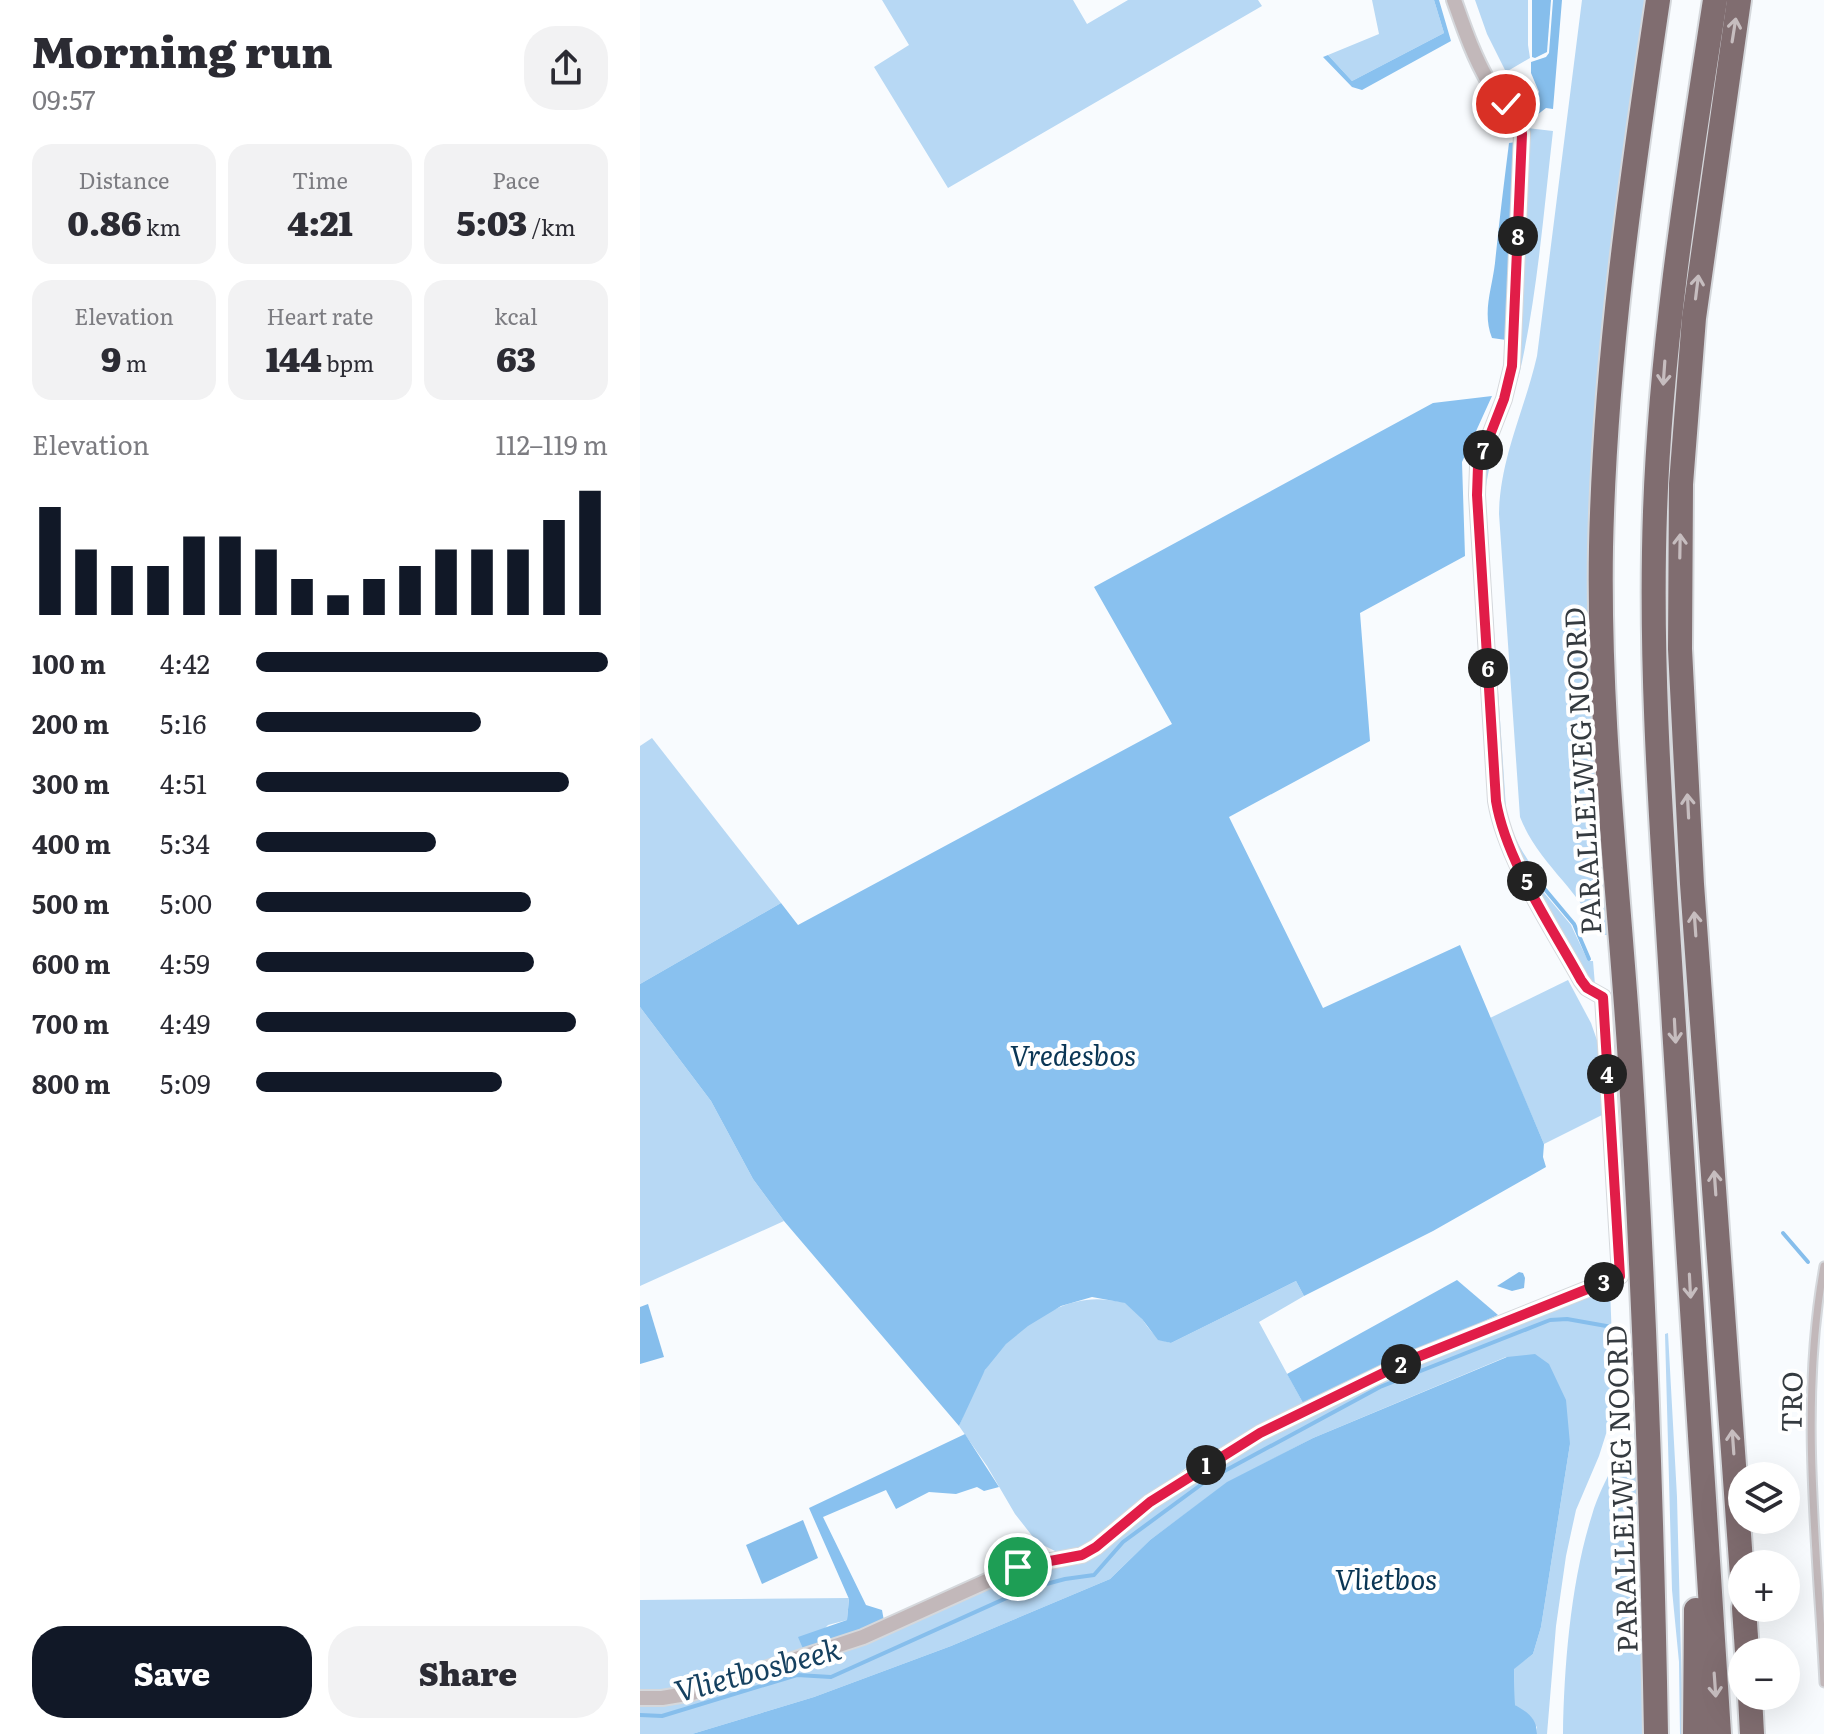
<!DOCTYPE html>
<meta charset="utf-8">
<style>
:root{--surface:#fff;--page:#f2f2f3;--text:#2b2b33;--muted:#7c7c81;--accent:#111827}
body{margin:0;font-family:Literata,serif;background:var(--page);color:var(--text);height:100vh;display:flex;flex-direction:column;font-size:30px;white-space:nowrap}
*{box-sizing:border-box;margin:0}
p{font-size:26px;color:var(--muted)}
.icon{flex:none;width:44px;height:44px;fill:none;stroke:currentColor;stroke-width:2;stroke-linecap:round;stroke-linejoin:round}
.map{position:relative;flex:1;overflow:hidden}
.side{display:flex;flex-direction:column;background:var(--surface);width:640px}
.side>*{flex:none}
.buttons{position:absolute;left:1088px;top:1462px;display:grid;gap:16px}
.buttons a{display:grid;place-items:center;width:72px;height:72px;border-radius:50%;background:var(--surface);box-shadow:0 8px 32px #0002;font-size:40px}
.pin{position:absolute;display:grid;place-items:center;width:68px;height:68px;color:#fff;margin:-34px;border:4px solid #fff;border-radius:50%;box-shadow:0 2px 8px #0007}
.km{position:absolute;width:40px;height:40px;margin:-20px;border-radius:50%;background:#222;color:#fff;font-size:22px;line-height:40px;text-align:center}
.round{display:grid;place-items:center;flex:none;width:84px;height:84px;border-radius:32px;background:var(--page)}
.overview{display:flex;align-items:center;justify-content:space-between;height:136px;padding:0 32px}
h1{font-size:44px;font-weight:800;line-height:60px}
.metrics{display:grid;grid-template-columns:repeat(3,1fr);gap:12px;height:136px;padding:8px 32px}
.metrics div{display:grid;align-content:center;border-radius:20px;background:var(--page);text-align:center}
.metrics b{font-size:34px;font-weight:800}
.metrics small{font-size:22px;font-weight:400}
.metrics p{font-size:22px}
.chart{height:224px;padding:16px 32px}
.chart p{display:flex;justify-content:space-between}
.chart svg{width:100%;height:144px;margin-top:8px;stroke:var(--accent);stroke-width:6}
.action{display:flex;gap:16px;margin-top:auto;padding:16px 32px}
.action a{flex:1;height:92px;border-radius:32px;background:var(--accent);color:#fff;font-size:32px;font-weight:800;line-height:92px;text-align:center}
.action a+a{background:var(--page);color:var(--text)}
ul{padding:0 32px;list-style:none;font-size:26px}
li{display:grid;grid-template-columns:128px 96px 1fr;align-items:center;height:60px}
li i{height:20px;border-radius:10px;background:var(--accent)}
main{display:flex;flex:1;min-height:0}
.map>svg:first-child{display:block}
.green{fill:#b7d8f4}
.forest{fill:#89c1ef}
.water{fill:#86beec}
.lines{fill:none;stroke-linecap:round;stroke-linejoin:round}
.stream{stroke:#86beec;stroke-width:4}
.lane-casing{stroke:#d5d8dc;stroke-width:11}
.street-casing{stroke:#d5d8dc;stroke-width:18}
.highway-casing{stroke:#d5d8dc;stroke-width:28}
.lane{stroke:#c2b8ba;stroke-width:7}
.street{stroke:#c2b8ba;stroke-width:14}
.highway{stroke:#806d70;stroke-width:24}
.oneway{stroke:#c6bdbf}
.route-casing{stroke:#fff;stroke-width:16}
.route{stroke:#e11d48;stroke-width:10}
.labels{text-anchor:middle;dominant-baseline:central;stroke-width:8;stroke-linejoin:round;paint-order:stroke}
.street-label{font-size:28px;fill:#353b40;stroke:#fff}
.park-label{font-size:28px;font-style:italic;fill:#0a3655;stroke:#fff}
.water-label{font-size:30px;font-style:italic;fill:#164160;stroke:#fff}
</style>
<main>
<section class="side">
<div class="overview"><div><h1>Morning run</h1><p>09:57</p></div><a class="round"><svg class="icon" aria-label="share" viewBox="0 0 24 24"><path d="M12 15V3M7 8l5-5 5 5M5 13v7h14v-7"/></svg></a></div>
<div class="metrics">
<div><p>Distance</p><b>0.86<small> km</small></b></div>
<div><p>Time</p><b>4:21</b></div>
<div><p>Pace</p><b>5:03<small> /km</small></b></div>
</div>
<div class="metrics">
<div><p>Elevation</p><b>9<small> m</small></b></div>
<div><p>Heart rate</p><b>144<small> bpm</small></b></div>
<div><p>kcal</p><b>63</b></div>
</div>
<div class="chart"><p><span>Elevation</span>112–119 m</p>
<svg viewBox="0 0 160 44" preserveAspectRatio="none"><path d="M5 44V11M15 44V24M25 44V29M35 44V29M45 44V20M55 44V20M65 44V24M75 44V33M85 44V38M95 44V33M105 44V29M115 44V24M125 44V24M135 44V24M145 44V15M155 44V6"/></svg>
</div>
<ul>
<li><b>100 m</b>4:42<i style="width:100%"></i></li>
<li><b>200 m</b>5:16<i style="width:64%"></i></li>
<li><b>300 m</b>4:51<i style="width:89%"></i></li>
<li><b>400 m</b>5:34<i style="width:51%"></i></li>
<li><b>500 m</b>5:00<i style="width:78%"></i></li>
<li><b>600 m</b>4:59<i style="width:79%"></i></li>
<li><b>700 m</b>4:49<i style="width:91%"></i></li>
<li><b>800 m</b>5:09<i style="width:70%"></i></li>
</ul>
<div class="action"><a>Save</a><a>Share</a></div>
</section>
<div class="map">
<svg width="1184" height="1734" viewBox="0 0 1184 1734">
<rect width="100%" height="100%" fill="#f8fbfe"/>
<g class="green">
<path d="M242,0H433L447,24L488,0H618L622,6L308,188L234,67L269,45Z"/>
<path d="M732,0H794L804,33L712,81L688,55L739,34Z"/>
<path d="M835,0H888V45L890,58L866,72L847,34Z"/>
<path d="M942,0H1012L974,264H969L960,365L961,414L957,505V678L963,790L979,989L996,1247L992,1292L999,1421L1004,1459L1010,1734H923C924,1665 931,1581 952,1515C957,1497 966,1480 974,1464L977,1460L996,1459L989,1278L991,1256L970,935H959C940,889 899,865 880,817L859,514C860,458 885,409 897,356Z"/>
<path d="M887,128L913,131C904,208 898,287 882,362C872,409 848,450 845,498L866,808C871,837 887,860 904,883L900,888L931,925L948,961H953L955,985L947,980L879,858L864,825L843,476L848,453L868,401Z"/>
<path d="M12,738L141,903L0,984V746Z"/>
<path d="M928,980L951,1023L958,1043L962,1115L904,1144L850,1018Z"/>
<path d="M0,1007L71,1101L113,1179L144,1221L0,1286Z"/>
<path d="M656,1281L664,1296L619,1322L663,1403L554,1462L435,1553L415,1551L397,1542L375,1514L347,1466L319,1426C327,1408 334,1387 345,1370C368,1332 422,1293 468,1300C473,1301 481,1301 486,1303C506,1314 505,1337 531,1343Z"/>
<path d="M970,1288L974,1393L972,1415L959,1456L936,1510L926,1556L916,1626L907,1734H897V1727L875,1705L874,1668L893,1654L901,1627L930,1444L866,1357L673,1438L587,1483L510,1540L470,1579L311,1646L174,1697L52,1734H0V1703L13,1704L384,1573L440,1564L452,1558L536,1491L626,1438L721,1389Z"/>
<path d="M1028,1333L1037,1497L1043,1734H1040L1039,1662L1032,1590L1025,1334Z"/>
<path d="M209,1598L207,1620L188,1625L164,1651L53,1688L0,1693V1600Z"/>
</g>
<g class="forest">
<path d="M794,0H799L811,41L722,90L712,87L683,57L688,55L712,81L804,33Z"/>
<path d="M852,396L822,462L825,556L720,613L730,741L589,817L683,1008L820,945L904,1144L903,1157L906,1167L793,1231L664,1296L656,1281L531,1343L518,1340L502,1319L485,1303L452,1297L421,1306L388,1326L366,1344L345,1370L319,1426L144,1221L113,1179L71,1101L0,1007V984L141,903L158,925L532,724L454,587L793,403Z"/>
<path d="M817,1280L858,1315L663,1403L647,1374Z"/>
<path d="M895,1354L909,1364L926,1400L930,1444L901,1627L893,1654L874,1669L875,1705C887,1712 897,1718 897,1734H52L174,1697L311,1646L470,1579L510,1540L587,1482L673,1438L867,1357Z"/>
<path d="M325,1434L359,1487L344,1491L337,1487L316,1494L289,1492L256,1509L246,1490L183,1517L226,1605L242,1610L244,1621L164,1651L158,1637L207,1620L209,1599L169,1508Z"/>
</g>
<g class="water">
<path d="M892,0H911L907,52L895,58L892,57Z"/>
<path d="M913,0H922L913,109L906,108L897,115L890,105L896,99L899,92L891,73V62L906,57L909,53Z"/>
<path d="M876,142L866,340L852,338C842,312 852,289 855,263C859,223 864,183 869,143Z"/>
<path d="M879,1272L883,1273L885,1278L884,1288L872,1291L857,1286Z"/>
<path d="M8,1304L24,1357L0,1364V1307Z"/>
<path d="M163,1520L178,1558L122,1584L106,1545Z"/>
</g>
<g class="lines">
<g class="stream">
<path d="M903,887L934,924L949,959"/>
<path d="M1143,1233L1168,1262"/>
<path d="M0,1715L22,1716L157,1675L191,1677L384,1590L425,1579L454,1575L483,1542L566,1481L740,1387L910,1320L927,1319L972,1327"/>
</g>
<g class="lane-casing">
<path id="lane" d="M1184,1266C1159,1403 1177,1545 1184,1683"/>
</g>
<g class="street-casing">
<path id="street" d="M0,1698H22L52,1693L223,1637L378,1567L442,1555L456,1547L510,1502L620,1433L770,1360L980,1276L963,997L947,988L941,980C912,927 866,860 856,801L837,495L838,466L864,399L872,366L882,134C878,113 859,99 848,81C833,55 824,28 814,0"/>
</g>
<g class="highway-casing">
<g id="highway">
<path d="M1075,0C1049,170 1021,340 1015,512C1009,684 1024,856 1034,1027C1049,1263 1062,1499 1079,1734"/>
<path d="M1099,0L1054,318L1041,484L1040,649L1052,884L1102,1576"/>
<path d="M1104,1608L1107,1652"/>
<path d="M1110,1696L1112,1734"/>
<path d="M1016,1734C1012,1510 1004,1286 990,1062C979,890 958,720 961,547C965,363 991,182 1018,0"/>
<path d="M1055,1734L1056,1610"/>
</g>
</g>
<use href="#lane" class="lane"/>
<use href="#street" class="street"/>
<use href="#highway" class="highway"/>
</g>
<defs><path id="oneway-shaft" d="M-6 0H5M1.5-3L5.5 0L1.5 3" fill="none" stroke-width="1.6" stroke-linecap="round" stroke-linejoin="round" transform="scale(2)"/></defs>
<g class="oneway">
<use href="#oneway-shaft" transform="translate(1094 30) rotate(-81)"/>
<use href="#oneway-shaft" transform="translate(1057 287) rotate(-83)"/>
<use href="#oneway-shaft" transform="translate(1024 373) rotate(94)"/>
<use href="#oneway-shaft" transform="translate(1040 546) rotate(-89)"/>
<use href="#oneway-shaft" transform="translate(1048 806) rotate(-93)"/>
<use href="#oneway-shaft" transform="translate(1055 924) rotate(-94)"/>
<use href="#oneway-shaft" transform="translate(1035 1031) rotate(87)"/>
<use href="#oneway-shaft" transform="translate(1075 1183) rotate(-94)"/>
<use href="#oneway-shaft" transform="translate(1050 1286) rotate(87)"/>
<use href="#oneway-shaft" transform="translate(1093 1442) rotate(-94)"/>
<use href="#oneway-shaft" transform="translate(1075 1685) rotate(86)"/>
</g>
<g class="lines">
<g class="route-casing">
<path id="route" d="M378,1567L442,1555L456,1547L510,1502L620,1433L770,1360L980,1276L963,997L947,988L941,980C912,927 866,861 856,801L837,495L838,466L864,399L872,366L882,134L880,123L866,104"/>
</g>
<use href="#route" class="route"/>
</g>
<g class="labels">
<g class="street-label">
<text transform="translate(941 771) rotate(-93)">PARALLELWEG NOORD</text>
<text transform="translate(1150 1402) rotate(-89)">TRO</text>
<text transform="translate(980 1489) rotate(-92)">PARALLELWEG NOORD</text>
</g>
<g class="park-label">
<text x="433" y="1054">Vredesbos</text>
<text x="746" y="1578">Vlietbos</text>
</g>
<g class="water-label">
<text transform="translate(117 1668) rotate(-15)">Vlietbosbeek</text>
</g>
</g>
</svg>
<div class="buttons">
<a><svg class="icon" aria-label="layers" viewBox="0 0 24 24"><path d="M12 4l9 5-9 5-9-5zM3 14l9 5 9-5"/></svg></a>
<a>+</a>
<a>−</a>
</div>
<div class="pin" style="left:378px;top:1567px;background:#1e9e55"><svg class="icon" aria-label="arrive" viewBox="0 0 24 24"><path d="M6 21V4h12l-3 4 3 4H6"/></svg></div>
<div class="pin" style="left:866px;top:104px;background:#d93025"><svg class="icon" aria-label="check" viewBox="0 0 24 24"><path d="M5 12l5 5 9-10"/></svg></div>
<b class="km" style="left:566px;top:1465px">1</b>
<b class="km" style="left:761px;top:1364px">2</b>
<b class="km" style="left:964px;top:1282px">3</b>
<b class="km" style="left:967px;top:1074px">4</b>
<b class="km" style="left:887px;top:881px">5</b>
<b class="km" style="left:848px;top:668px">6</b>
<b class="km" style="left:843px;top:450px">7</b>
<b class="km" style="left:878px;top:236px">8</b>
</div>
</main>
